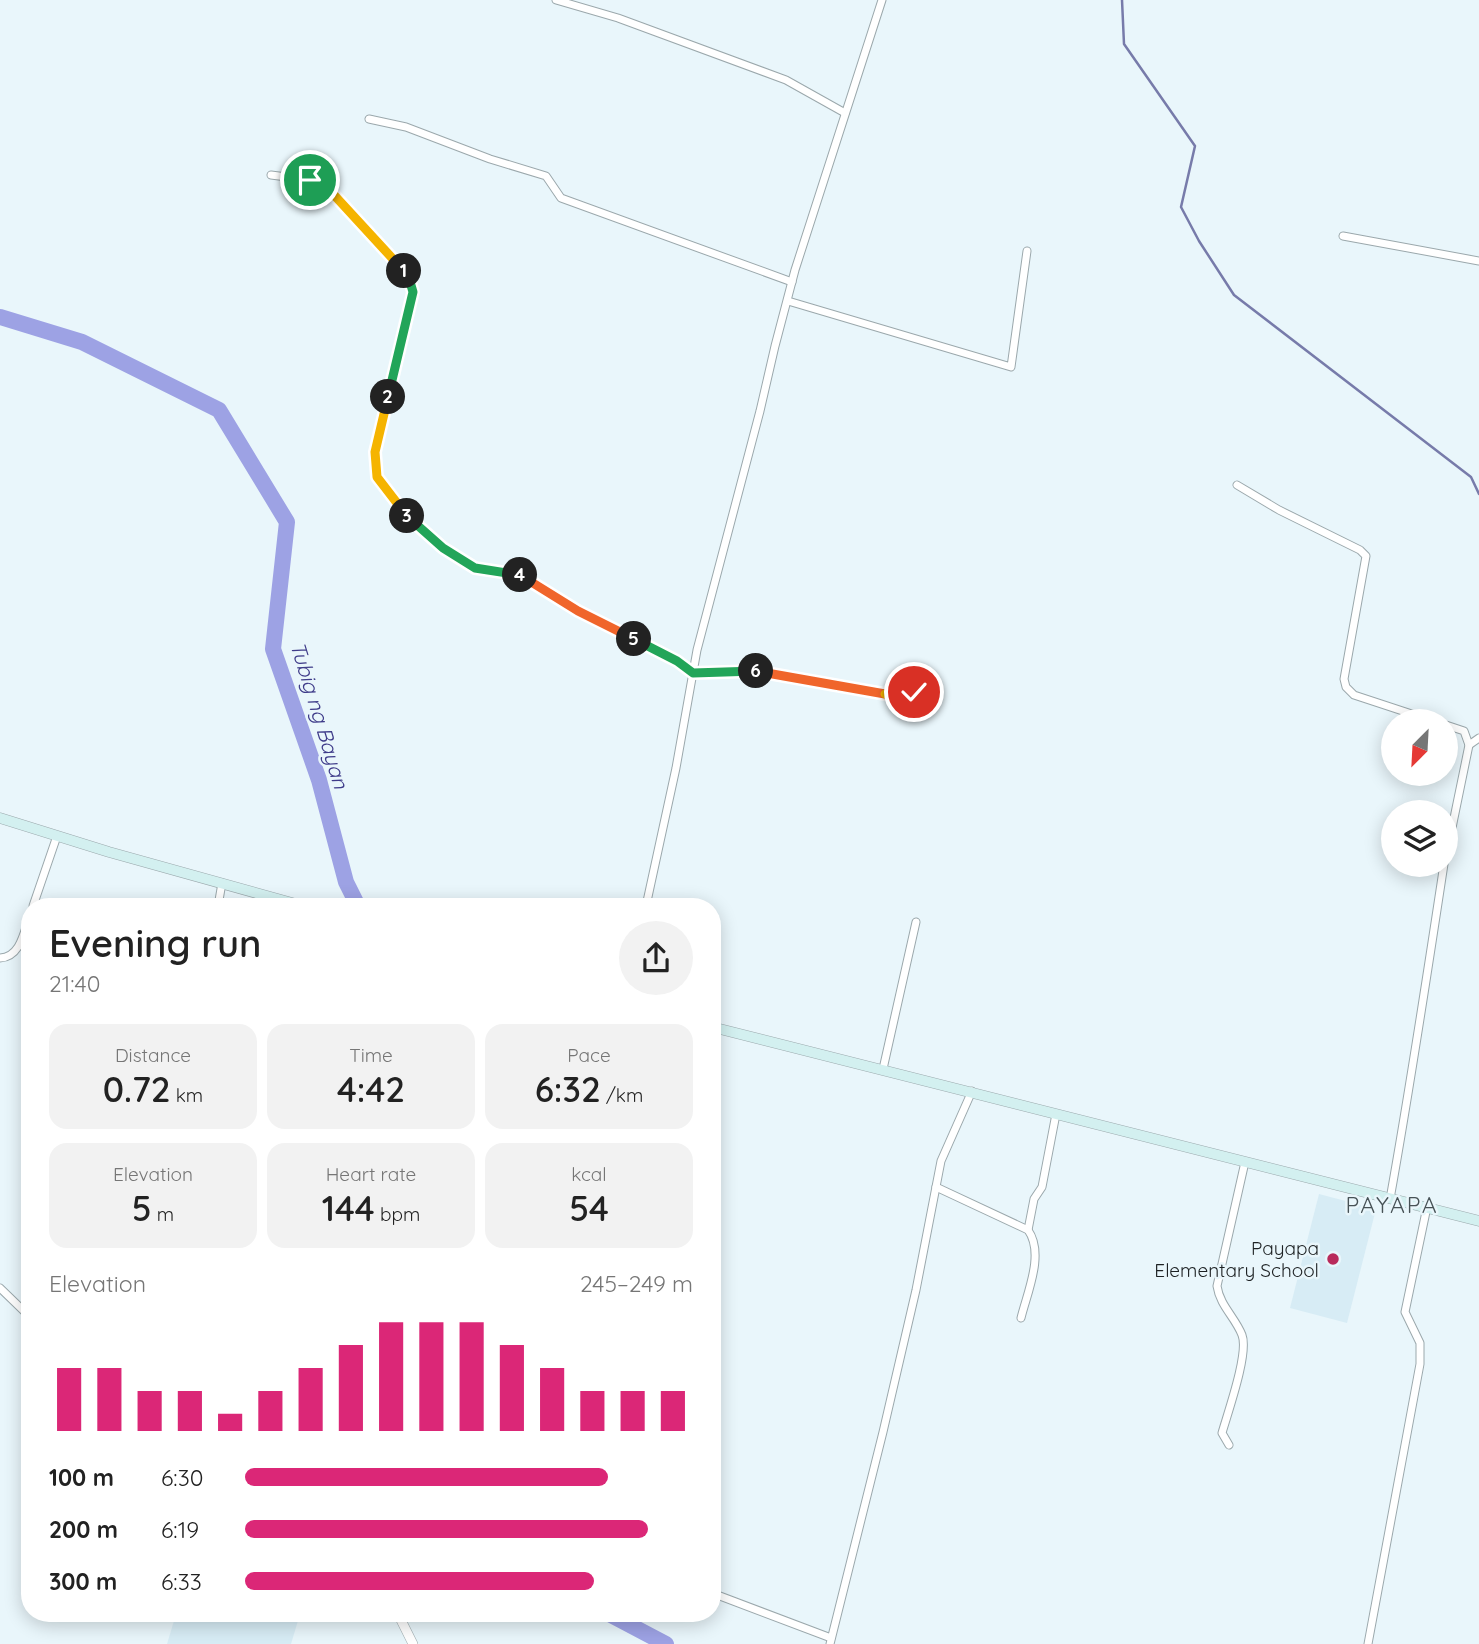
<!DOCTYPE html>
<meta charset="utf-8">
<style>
:root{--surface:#fff;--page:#f2f2f2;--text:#222;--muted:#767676;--accent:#db2777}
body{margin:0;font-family:Quicksand,sans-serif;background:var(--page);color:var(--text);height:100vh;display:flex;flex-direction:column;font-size:26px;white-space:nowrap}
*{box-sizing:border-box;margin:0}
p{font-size:23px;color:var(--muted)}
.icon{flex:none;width:38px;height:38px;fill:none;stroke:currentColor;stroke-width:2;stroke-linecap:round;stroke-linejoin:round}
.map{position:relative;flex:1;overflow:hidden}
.panel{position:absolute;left:21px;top:898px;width:700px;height:724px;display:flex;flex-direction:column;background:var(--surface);border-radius:28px;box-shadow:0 4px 18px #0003}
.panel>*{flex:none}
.needle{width:46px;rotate:204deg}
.buttons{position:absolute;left:1381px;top:709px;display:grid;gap:14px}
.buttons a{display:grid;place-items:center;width:77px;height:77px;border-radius:50%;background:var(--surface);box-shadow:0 4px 18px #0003;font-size:35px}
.pin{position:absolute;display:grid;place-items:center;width:60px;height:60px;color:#fff;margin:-30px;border:4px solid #fff;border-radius:50%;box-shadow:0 2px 7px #0007}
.km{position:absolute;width:35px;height:35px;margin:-18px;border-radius:50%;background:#222;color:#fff;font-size:19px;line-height:35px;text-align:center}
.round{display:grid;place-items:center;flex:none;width:74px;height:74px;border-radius:37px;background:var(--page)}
.headline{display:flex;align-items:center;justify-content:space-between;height:119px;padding:0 28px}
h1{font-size:38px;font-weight:600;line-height:52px}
.figures{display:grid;grid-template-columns:repeat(3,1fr);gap:10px;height:119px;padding:7px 28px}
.figures div{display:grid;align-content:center;border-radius:18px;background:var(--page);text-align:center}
.figures b{font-size:35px;font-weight:600}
.figures small{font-size:19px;font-weight:400}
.figures p{font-size:19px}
.chart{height:196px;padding:14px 28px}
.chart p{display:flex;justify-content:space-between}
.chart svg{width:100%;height:126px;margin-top:7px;stroke:var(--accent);stroke-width:6}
ul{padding:0 28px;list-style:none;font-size:23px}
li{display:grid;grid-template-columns:112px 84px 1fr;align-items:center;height:52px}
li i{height:18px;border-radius:9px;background:var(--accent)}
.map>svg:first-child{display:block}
.built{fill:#d7ecf5}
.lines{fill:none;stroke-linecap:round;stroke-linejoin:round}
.stream{stroke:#777baa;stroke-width:2.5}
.river{stroke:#9da2e4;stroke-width:16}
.minor-casing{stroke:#9ba8ac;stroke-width:9}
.tertiary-casing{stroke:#9ba8ac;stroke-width:10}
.secondary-casing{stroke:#9ba8ac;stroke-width:11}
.minor{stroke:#fff;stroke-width:7}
.tertiary{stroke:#fff;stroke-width:9}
.secondary{stroke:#d3f0f0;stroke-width:10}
.split-1-casing{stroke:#fff;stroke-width:14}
.split-2-casing{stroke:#fff;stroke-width:14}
.split-3-casing{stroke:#fff;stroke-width:14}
.split-4-casing{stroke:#fff;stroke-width:14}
.split-5-casing{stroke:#fff;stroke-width:14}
.split-6-casing{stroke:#fff;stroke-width:14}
.split-7-casing{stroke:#fff;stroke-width:14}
.split-8-casing{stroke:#fff;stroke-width:14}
.split-1{stroke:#f5b400;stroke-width:9}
.split-2{stroke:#22a559;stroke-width:9}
.split-3{stroke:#f5b400;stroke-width:9}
.split-4{stroke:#22a559;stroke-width:9}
.split-5{stroke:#f0652b;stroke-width:9}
.split-6{stroke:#22a559;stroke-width:9}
.split-7{stroke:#f0652b;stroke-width:9}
.split-8{stroke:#f5b400;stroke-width:9}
.poi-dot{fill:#b82a5b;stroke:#e9f6fb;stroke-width:2.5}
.labels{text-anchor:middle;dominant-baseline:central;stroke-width:5;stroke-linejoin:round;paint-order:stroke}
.poi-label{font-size:19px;fill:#1d2123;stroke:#e9f6fb;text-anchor:end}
.water-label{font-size:21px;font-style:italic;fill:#3e3b89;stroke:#e9f6fb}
.quarter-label{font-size:23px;letter-spacing:2px;fill:#475256;stroke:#e9f6fb}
</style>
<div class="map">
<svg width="1479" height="1644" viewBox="0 0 1479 1644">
<rect width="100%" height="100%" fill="#e9f6fb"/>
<g class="built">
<path d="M1319,1194L1376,1209L1347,1323L1290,1308Z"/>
<path d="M176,1614H300L291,1644H167Z"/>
</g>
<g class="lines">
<path class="stream" d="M1122,0L1124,44L1195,146L1181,207L1199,241L1234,295L1471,477L1479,494"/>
<g class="river">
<path d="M0,317L82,342L219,410L287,522L273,649L319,780L346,882L358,906"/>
<path d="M609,1614L666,1644"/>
</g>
<g class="minor-casing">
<g id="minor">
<path d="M556,0L618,18L786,80L845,113"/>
<path d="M369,119L406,127L490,159L546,176L561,198L792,282"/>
<path d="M271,175L310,180L335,196L408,275L413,292L375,452L377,477L408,516L443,548L475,568L521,575L578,611L677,661L693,673L751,670L901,698L914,692L925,671"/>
<path d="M1343,236L1479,261"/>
<path d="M788,301L1011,367L1027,251"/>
<path d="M1237,485L1279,510L1360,550L1366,556L1344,679L1346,687L1354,695L1433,721"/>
<path d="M1446,725L1464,731L1469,745L1446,857"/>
<path d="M1469,745L1479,738"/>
<path d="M33,906L57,836"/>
<path d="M218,906L222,883"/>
<path d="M646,906L676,768L697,650L760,411L775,346L795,270L882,0"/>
<path d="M0,958C21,957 24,931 30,915"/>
<path d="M883,1069L916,922"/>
<path d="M936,1187L1028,1230C1045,1254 1027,1293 1021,1318"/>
<path d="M1390,1199C1410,1088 1427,976 1444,864"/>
<path d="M1028,1230L1034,1199L1042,1187L1056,1114"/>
<path d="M0,1288L30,1317"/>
<path d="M1229,1445L1222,1433C1228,1412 1249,1353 1242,1335C1235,1317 1220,1306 1217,1286L1245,1162"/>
<path d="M712,1593L831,1638"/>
<path d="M830,1644L883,1432L916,1290L941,1161L972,1091"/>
<path d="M1368,1644L1420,1364V1343L1405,1312L1427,1207"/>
</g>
</g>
<g class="tertiary-casing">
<path id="tertiary" d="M398,1614L413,1644"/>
</g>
<g class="secondary-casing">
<g id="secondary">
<path d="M0,818L109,852L303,906"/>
<path d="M712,1027L1479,1221"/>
</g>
</g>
<use href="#minor" class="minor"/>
<use href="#tertiary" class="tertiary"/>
<use href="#secondary" class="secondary"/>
</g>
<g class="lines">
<g class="split-1-casing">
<path id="split-1" d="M310,180L335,196L404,271"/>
</g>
<g class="split-2-casing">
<path id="split-2" d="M388,397L413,292L408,275L404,271"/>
</g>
<g class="split-3-casing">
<path id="split-3" d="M388,397L375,452L377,477L407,516"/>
</g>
<g class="split-4-casing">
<path id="split-4" d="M407,516L443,548L475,568L520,575"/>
</g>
<g class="split-5-casing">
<path id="split-5" d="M520,575L578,611L634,639"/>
</g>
<g class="split-6-casing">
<path id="split-6" d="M634,639L677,661L693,673L756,671"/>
</g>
<g class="split-7-casing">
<path id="split-7" d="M756,671L885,694"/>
</g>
<g class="split-8-casing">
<path id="split-8" d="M885,694L901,698L914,692"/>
</g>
<use href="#split-1" class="split-1"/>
<use href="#split-2" class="split-2"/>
<use href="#split-3" class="split-3"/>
<use href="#split-4" class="split-4"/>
<use href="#split-5" class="split-5"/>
<use href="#split-6" class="split-6"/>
<use href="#split-7" class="split-7"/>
<use href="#split-8" class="split-8"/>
</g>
<circle class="poi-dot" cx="1333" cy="1259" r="7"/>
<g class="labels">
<g class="poi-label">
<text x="1319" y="1248">Payapa<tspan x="1319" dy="22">Elementary School</tspan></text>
</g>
<g class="water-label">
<text transform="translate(320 715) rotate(73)">Tubig ng Bayan</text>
</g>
<g class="quarter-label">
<text x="1392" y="1204">PAYAPA</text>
</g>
</g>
</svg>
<div class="buttons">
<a><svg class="needle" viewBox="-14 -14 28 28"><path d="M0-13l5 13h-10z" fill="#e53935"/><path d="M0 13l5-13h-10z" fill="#767676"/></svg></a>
<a><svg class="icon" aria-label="layers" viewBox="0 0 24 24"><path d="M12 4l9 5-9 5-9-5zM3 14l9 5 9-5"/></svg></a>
</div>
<div class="pin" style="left:310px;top:180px;background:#1e9e55"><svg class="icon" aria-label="arrive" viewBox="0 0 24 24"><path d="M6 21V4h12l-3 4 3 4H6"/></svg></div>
<div class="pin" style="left:914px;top:692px;background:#d93025"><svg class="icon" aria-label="check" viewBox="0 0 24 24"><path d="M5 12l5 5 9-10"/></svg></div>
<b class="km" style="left:404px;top:271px">1</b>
<b class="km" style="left:388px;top:397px">2</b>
<b class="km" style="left:407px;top:516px">3</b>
<b class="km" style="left:520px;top:575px">4</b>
<b class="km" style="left:634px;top:639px">5</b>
<b class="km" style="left:756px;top:671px">6</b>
<section class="panel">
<div class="headline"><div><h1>Evening run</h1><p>21:40</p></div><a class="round"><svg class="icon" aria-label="share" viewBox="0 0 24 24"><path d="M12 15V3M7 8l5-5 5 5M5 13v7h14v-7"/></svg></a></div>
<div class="figures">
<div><p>Distance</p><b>0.72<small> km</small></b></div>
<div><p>Time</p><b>4:42</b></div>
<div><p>Pace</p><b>6:32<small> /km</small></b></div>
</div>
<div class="figures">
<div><p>Elevation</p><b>5<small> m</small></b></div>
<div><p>Heart rate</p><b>144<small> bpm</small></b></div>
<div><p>kcal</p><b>54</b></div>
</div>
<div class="chart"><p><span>Elevation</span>245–249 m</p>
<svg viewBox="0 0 160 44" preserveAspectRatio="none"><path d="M5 44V22M15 44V22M25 44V30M35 44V30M45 44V38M55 44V30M65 44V22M75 44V14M85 44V6M95 44V6M105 44V6M115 44V14M125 44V22M135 44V30M145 44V30M155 44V30"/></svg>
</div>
<ul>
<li><b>100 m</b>6:30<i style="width:81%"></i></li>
<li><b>200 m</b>6:19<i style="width:90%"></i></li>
<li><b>300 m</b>6:33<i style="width:78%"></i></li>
</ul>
</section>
</div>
